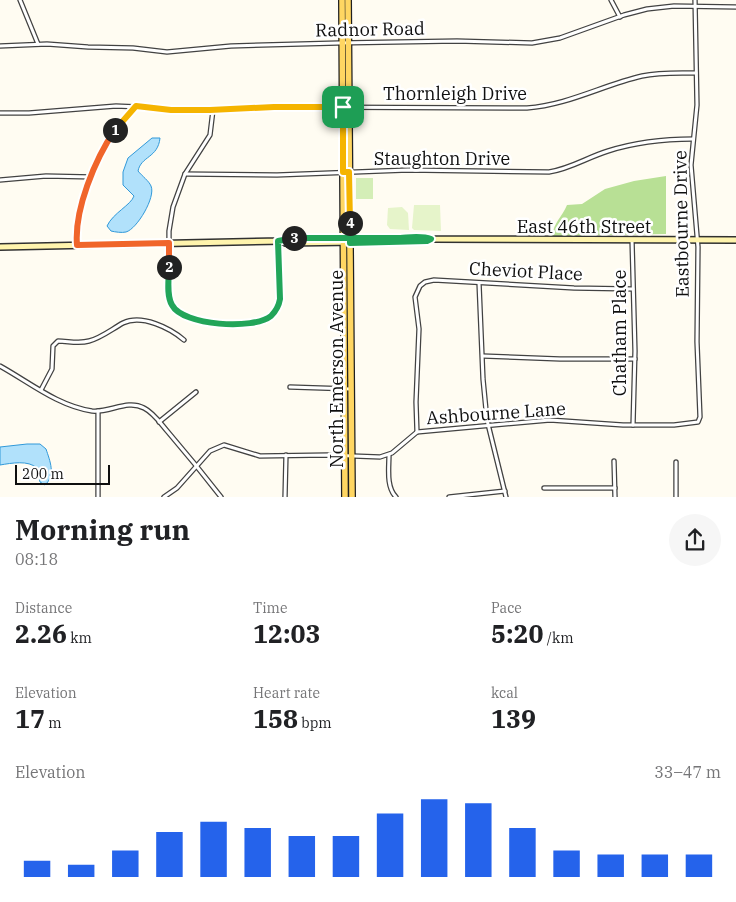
<!DOCTYPE html>
<meta charset="utf-8">
<style>
:root{--surface:#fff;--page:#f6f6f6;--text:#202124;--muted:#757577;--accent:#2563eb}
body{margin:0;font-family:"IBM Plex Serif",serif;background:var(--page);color:var(--text);height:100vh;display:flex;flex-direction:column;font-size:19px;white-space:nowrap}
*{box-sizing:border-box;margin:0}
p{font-size:16px;color:var(--muted)}
.icon{flex:none;width:28px;height:28px;fill:none;stroke:currentColor;stroke-width:2;stroke-linecap:round;stroke-linejoin:round}
.map{position:relative;height:497px;overflow:hidden}
.details{display:flex;flex-direction:column;background:var(--surface);flex:1}
.details>*{flex:none}
.scale{position:absolute;left:15px;bottom:12px;width:95px;box-sizing:border-box;padding-left:5px;border:2px solid #0f0f0f;border-top:0;font-size:14px;line-height:18px;white-space:nowrap;color:#0f0f0f;-webkit-text-stroke:4px #fff;paint-order:stroke}
.pin{position:absolute;display:grid;place-items:center;width:42px;height:42px;color:#fff;margin:-21px;border-radius:10px;box-shadow:0 2px 8px #0006}
.km{position:absolute;width:25px;height:25px;margin:-12px;border-radius:50%;background:#222;color:#fff;font-size:14px;line-height:25px;text-align:center}
.round{display:grid;place-items:center;flex:none;width:52px;height:52px;border-radius:26px;background:var(--page)}
.head{display:flex;align-items:center;justify-content:space-between;height:85px;padding:0 15px}
h1{font-size:28px;font-weight:800;line-height:38px}
.metrics{display:grid;grid-template-columns:repeat(3,1fr);gap:8px;height:85px;padding:5px 15px}
.metrics div{display:grid;align-content:center}
.metrics b{font-size:25px;font-weight:800}
.metrics small{font-size:14px;font-weight:400}
.metrics p{font-size:14px}
.chart{height:140px;padding:10px 15px}
.chart p{display:flex;justify-content:space-between}
.chart svg{width:100%;height:90px;margin-top:5px;stroke:var(--accent);stroke-width:6}
.map>svg:first-child{display:block}
.green{fill:#d4eeb7}
.forest{fill:#b8e095}
.pitch{fill:#e6f4ca}
.water{fill:#b1e1fb;stroke:#3199d9}
.lines{fill:none;stroke-linecap:round;stroke-linejoin:round}
.street-casing{stroke:#424242;stroke-width:5.5}
.secondary-casing{stroke:#313131;stroke-width:8}
.primary-casing{stroke:#202020;stroke-width:8}
.street{stroke:#fff;stroke-width:3}
.secondary{stroke:#fff4ad;stroke-width:5}
.primary{stroke:#ffd662;stroke-width:5.5}
.split-1-casing{stroke:#fff;stroke-width:10}
.split-2-casing{stroke:#fff;stroke-width:10}
.split-3-casing{stroke:#fff;stroke-width:10}
.split-4-casing{stroke:#fff;stroke-width:10}
.split-5-casing{stroke:#fff;stroke-width:10}
.split-1{stroke:#f5b400;stroke-width:6}
.split-2{stroke:#f0652b;stroke-width:6}
.split-3{stroke:#22a559;stroke-width:6}
.split-4{stroke:#22a559;stroke-width:6}
.split-5{stroke:#f5b400;stroke-width:6}
.labels{text-anchor:middle;dominant-baseline:central;stroke-width:5;stroke-linejoin:round;paint-order:stroke}
.street-label{font-size:18px;fill:#0f0f0f;stroke:#fff}
</style>
<div class="map">
<svg width="736" height="497" viewBox="0 0 736 497">
<rect width="100%" height="100%" fill="#fffcf2"/>
<rect class="green" x="356" y="178" width="17" height="21"/>
<path class="forest" d="M666,176V234L552,236C554,222 562,217 567,205L582,204L605,189L634,181Z"/>
<g class="pitch">
<path d="M414,205H440L441,231L414,230L412,228Z"/>
<path d="M402,207L408,213L409,230L390,229L387,225L388,208Z"/>
</g>
<g class="water">
<path d="M152,138H160C158,158 141,156 138,171C142,176 149,181 151,186C156,197 137,229 126,232C122,233 115,232 111,231L107,226C113,213 131,205 134,196L123,185V172L128,158Z"/>
<path d="M27,444H40L46,449C50,461 56,475 45,485L40,482L37,468C28,460 12,463 0,465V447Z"/>
</g>
<g class="lines">
<g class="street-casing">
<g id="street">
<path d="M20,0L38,44"/>
<path d="M611,0L620,17"/>
<path d="M0,46L47,44L88,47L133,48L167,52L231,46L338,43L457,41L532,43L560,38L624,15L647,9L674,6L736,7"/>
<path d="M213,110L210,135L185,174L173,207L169,231V296C170,303 172,309 178,313C196,324 252,329 270,317C276,313 278,307 279,300L278,241"/>
<path d="M0,113H29L116,106L209,110L288,107L527,108C568,105 603,85 642,76C660,72 678,73 696,73"/>
<path d="M185,174L277,175L408,170L549,172C570,169 588,157 608,151C636,142 664,139 693,139"/>
<path d="M0,180L46,176L92,177"/>
<path d="M632,240L635,351L633,425"/>
<path d="M77,245C74,202 104,136 136,107"/>
<path d="M479,283L483,379L487,420L506,497"/>
<path d="M483,356L560,359H635"/>
<path d="M0,366C29,382 58,406 92,411C110,413 127,399 144,408C154,413 161,424 168,432C186,453 204,475 221,497"/>
<path d="M290,387L351,389"/>
<path d="M41,390L52,369L53,346L58,341C68,341 79,344 89,341C101,338 112,329 123,323C142,314 170,328 184,340"/>
<path d="M98,411V497"/>
<path d="M159,422L196,392"/>
<path d="M417,432L416,402L419,329L415,297L420,286L425,282L434,280L574,288L633,289"/>
<path d="M389,455C389,468 386,487 396,497"/>
<path d="M614,461L615,497"/>
<path d="M676,462V497"/>
<path d="M544,488H615"/>
<path d="M164,497L177,488L210,451L224,445L260,456L327,455L380,457L392,453L417,432L550,420L623,425H674L698,422L700,417L697,342L698,247L691,165L697,105L695,0"/>
<path d="M285,497L286,455"/>
<path d="M449,497L505,491"/>
</g>
</g>
<g class="secondary-casing">
<g id="secondary">
<path d="M282,241L285,243L427,241L431,239"/>
<path d="M0,247L282,241L285,239L427,238L431,239L736,240"/>
</g>
</g>
<g class="primary-casing">
<g id="primary">
<path d="M342,0L345,497"/>
<path d="M348,0L352,497"/>
</g>
</g>
<use href="#street" class="street"/>
<use href="#secondary" class="secondary"/>
<use href="#primary" class="primary"/>
</g>
<g class="lines">
<g class="split-1-casing">
<path id="split-1" d="M115,130L136,106L171,110H210L274,107H343"/>
</g>
<g class="split-2-casing">
<path id="split-2" d="M115,130C95,159 74,210 77,245L169,243V267"/>
</g>
<g class="split-3-casing">
<path id="split-3" d="M169,267C169,278 166,295 172,305C183,326 254,330 271,316C276,311 279,305 280,299L278,241L294,238"/>
</g>
<g class="split-4-casing">
<path id="split-4" d="M294,238C328,238 362,238 396,238C407,238 421,235 431,239L427,241L350,243V223"/>
</g>
<g class="split-5-casing">
<path id="split-5" d="M343,107V172H349L350,223"/>
</g>
<use href="#split-1" class="split-1"/>
<use href="#split-2" class="split-2"/>
<use href="#split-3" class="split-3"/>
<use href="#split-4" class="split-4"/>
<use href="#split-5" class="split-5"/>
</g>
<g class="labels">
<g class="street-label">
<text transform="translate(370 29) rotate(-1)">Radnor Road</text>
<text x="455" y="93">Thornleigh Drive</text>
<text x="442" y="158">Staughton Drive</text>
<text transform="translate(681 224) rotate(-91)">Eastbourne Drive</text>
<text x="584" y="226">East 46th Street</text>
<text transform="translate(526 271) rotate(3)">Cheviot Place</text>
<text transform="translate(619 333) rotate(-90)">Chatham Place</text>
<text transform="translate(336 369) rotate(-90)">North Emerson Avenue</text>
<text transform="translate(496 413) rotate(-4)">Ashbourne Lane</text>
</g>
</g>
</svg>
<div class="scale">200 m</div>
<div class="pin" style="left:343px;top:107px;background:#1e9e55"><svg class="icon" aria-label="arrive" viewBox="0 0 24 24"><path d="M6 21V4h12l-3 4 3 4H6"/></svg></div>
<b class="km" style="left:115px;top:130px">1</b>
<b class="km" style="left:169px;top:267px">2</b>
<b class="km" style="left:294px;top:238px">3</b>
<b class="km" style="left:350px;top:223px">4</b>
</div>
<section class="details">
<div class="head"><div><h1>Morning run</h1><p>08:18</p></div><a class="round"><svg class="icon" aria-label="share" viewBox="0 0 24 24"><path d="M12 15V3M7 8l5-5 5 5M5 13v7h14v-7"/></svg></a></div>
<div class="metrics">
<div><p>Distance</p><b>2.26<small> km</small></b></div>
<div><p>Time</p><b>12:03</b></div>
<div><p>Pace</p><b>5:20<small> /km</small></b></div>
</div>
<div class="metrics">
<div><p>Elevation</p><b>17<small> m</small></b></div>
<div><p>Heart rate</p><b>158<small> bpm</small></b></div>
<div><p>kcal</p><b>139</b></div>
</div>
<div class="chart"><p><span>Elevation</span>33–47 m</p>
<svg viewBox="0 0 160 44" preserveAspectRatio="none"><path d="M5 44V36M15 44V38M25 44V31M35 44V22M45 44V17M55 44V20M65 44V24M75 44V24M85 44V13M95 44V6M105 44V8M115 44V20M125 44V31M135 44V33M145 44V33M155 44V33"/></svg>
</div>
</section>
